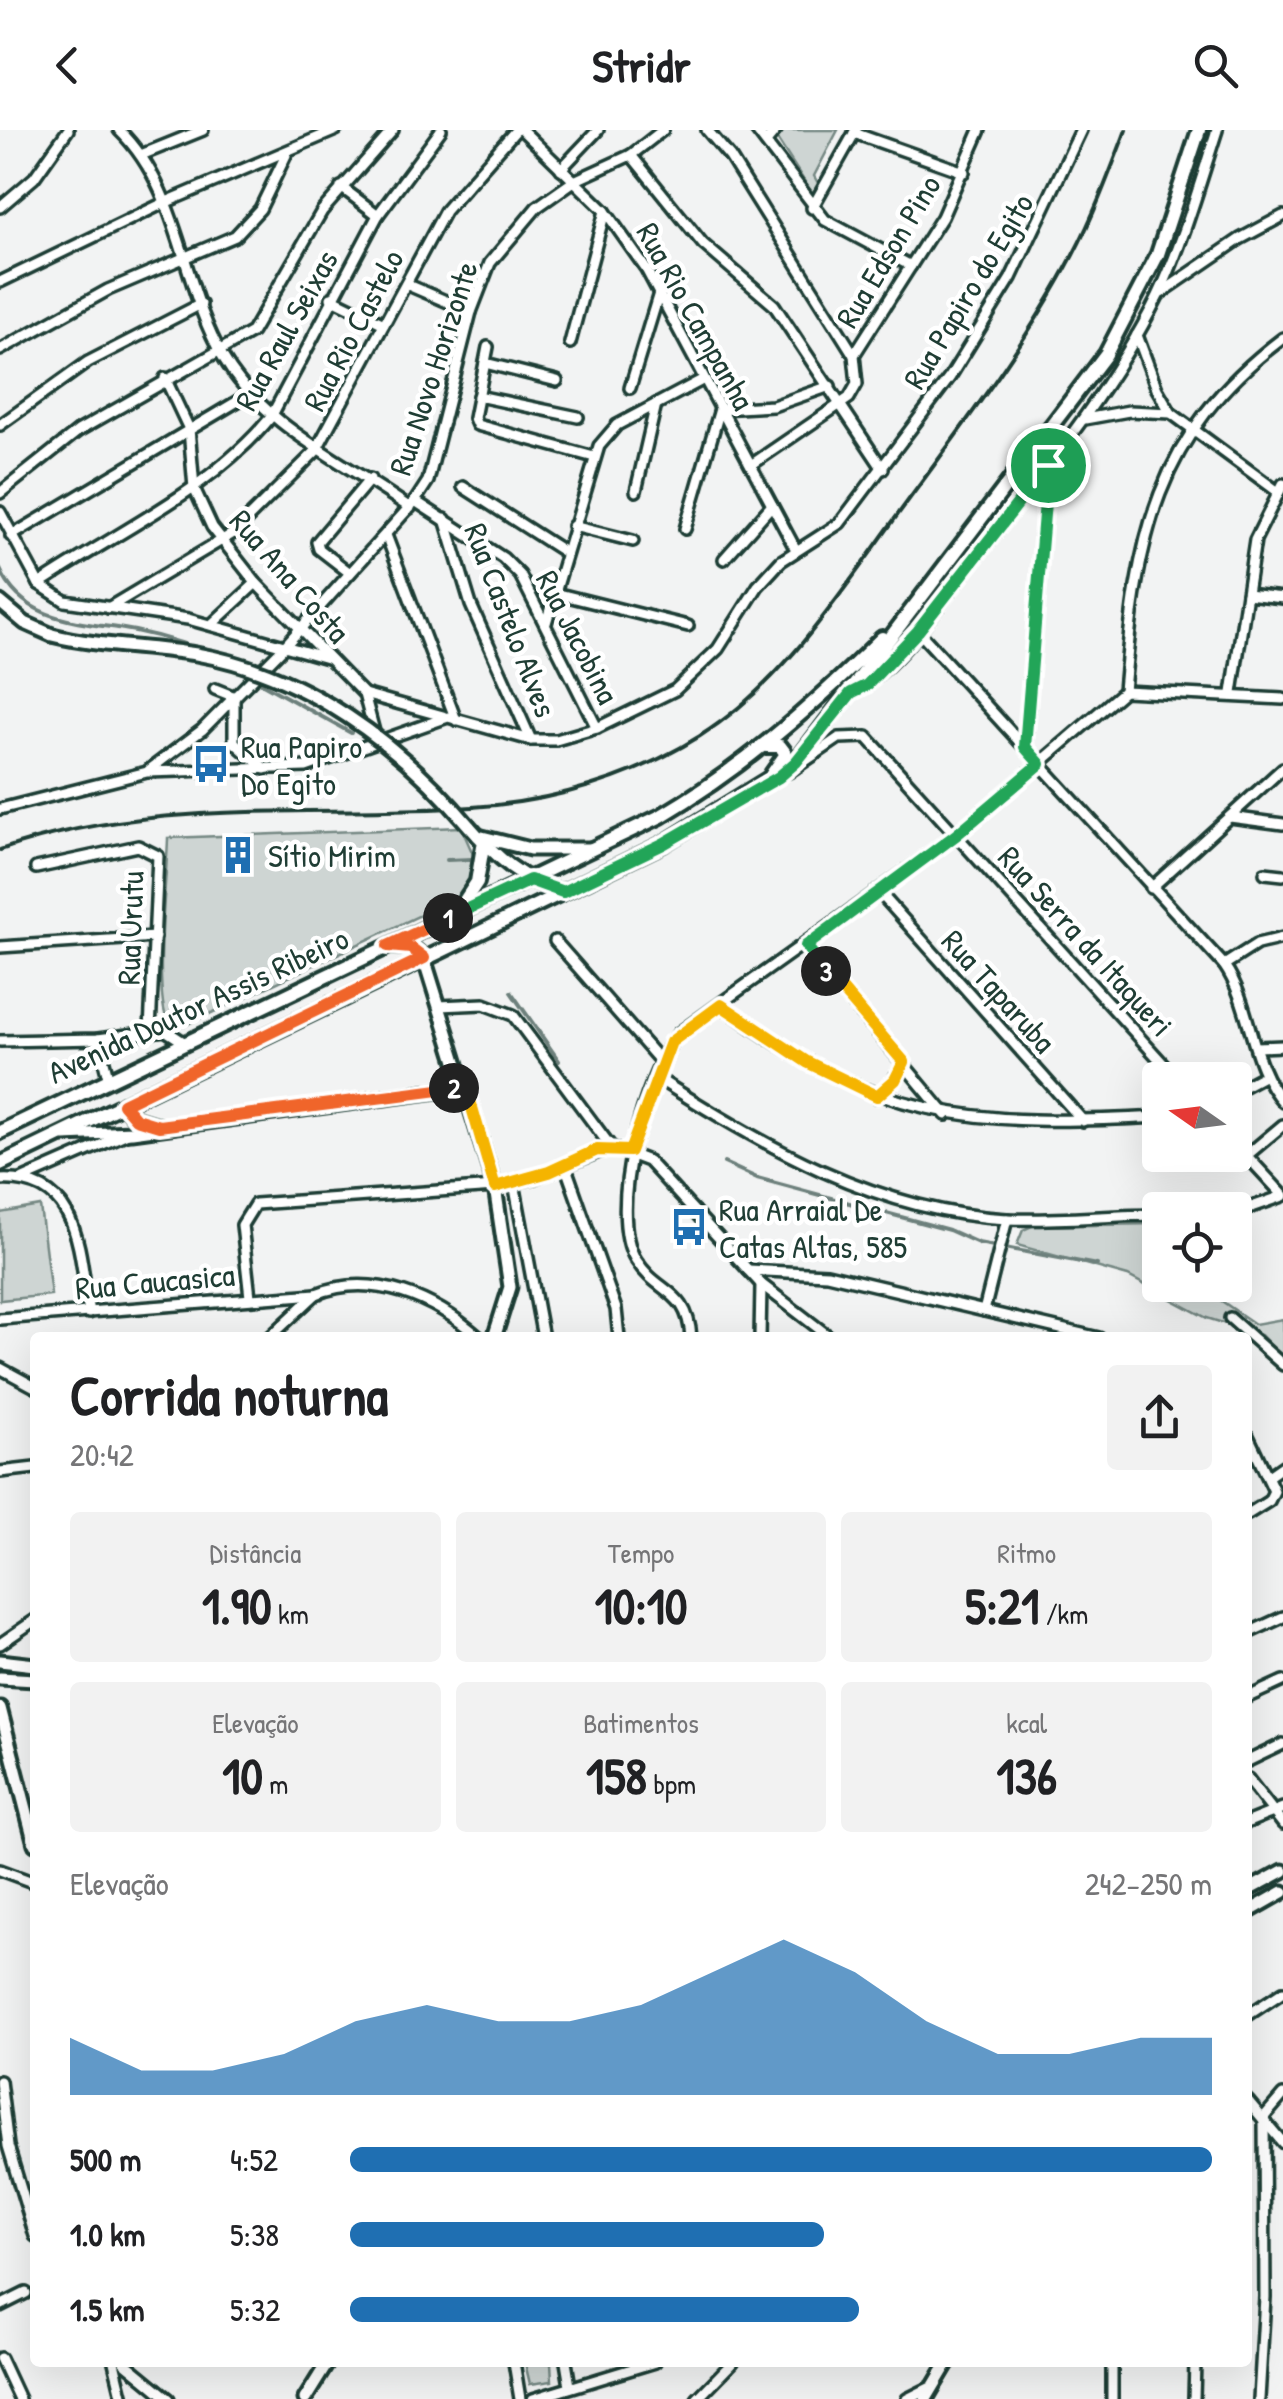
<!DOCTYPE html>
<html lang="pt">
<meta charset="utf-8">
<style>
:root{--surface:#fff;--page:#f2f2f2;--text:#202124;--muted:#757577;--accent:#1f6fb2}
body{margin:0;font-family:"Patrick Hand",sans-serif;background:var(--page);color:var(--text);height:100vh;display:flex;flex-direction:column;font-size:38px;white-space:nowrap}
*{box-sizing:border-box;margin:0}
p{font-size:32px;color:var(--muted)}
.icon{flex:none;width:55px;height:55px;fill:none;stroke:currentColor;stroke-width:2;stroke-linecap:round;stroke-linejoin:round}
.map{position:relative;flex:1;overflow:hidden}
.details{position:absolute;left:30px;top:1202px;width:1222px;height:1035px;display:flex;flex-direction:column;background:var(--surface);border-radius:10px;box-shadow:0 10px 40px #0002}
.details>*{flex:none}
.needle{width:65px;rotate:284deg}
.buttons{position:absolute;left:1142px;top:932px;display:grid;gap:20px}
.buttons a{display:grid;place-items:center;width:110px;height:110px;border-radius:10px;background:var(--surface);box-shadow:0 10px 40px #0002;font-size:50px}
.pin{position:absolute;display:grid;place-items:center;width:85px;height:85px;color:#fff;margin:-42px;border:5px solid #fff;border-radius:50%;box-shadow:0 2px 10px #0007}
.km{position:absolute;width:50px;height:50px;margin:-25px;border-radius:50%;background:#222;color:#fff;font-size:28px;line-height:50px;text-align:center}
.round{display:grid;place-items:center;flex:none;width:105px;height:105px;border-radius:10px;background:var(--page)}
.headline{display:flex;align-items:center;justify-content:space-between;height:170px;padding:0 40px}
h1{font-size:55px;font-weight:700;line-height:75px}
.stats{display:grid;grid-template-columns:repeat(3,1fr);gap:15px;height:170px;padding:10px 40px}
.stats div{display:grid;align-content:center;border-radius:10px;background:var(--page);text-align:center}
.stats b{font-size:50px;font-weight:700}
.stats small{font-size:28px;font-weight:400}
.stats p{font-size:28px}
.chart{height:280px;padding:20px 40px}
.chart p{display:flex;justify-content:space-between}
.chart svg{width:100%;height:180px;margin-top:10px;fill:var(--accent);opacity:.7}
ul{padding:0 40px;list-style:none;font-size:32px}
li{display:grid;grid-template-columns:160px 120px 1fr;align-items:center;height:75px}
li i{height:25px;border-radius:12px;background:var(--accent)}
header{display:flex;justify-content:space-between;align-items:center;height:130px;padding:0 40px;background:var(--surface);font-size:45px;font-weight:700}
.map>svg:first-child{display:block}
.green{fill:#ced5d3;stroke:#768984;stroke-width:2.5}
.lines{fill:none;stroke-linecap:round;stroke-linejoin:round}
.stream{stroke:#6d807b;stroke-width:4}
.street-casing{stroke:#1f3d34;stroke-width:16}
.secondary-casing{stroke:#1f3d34;stroke-width:19}
.primary-casing{stroke:#1f3d34;stroke-width:20}
.street{stroke:#fff;stroke-width:9}
.secondary{stroke:#fff;stroke-width:11}
.primary{stroke:#fff;stroke-width:12}
.rail{stroke:#1f3d34;stroke-width:4}
.secondary-bridge-casing{stroke:#1f3d34;stroke-width:19;stroke-linecap:butt}
.secondary-bridge{stroke:#fff;stroke-width:11}
.split-1-casing{stroke:#fff;stroke-width:20}
.split-2-casing{stroke:#fff;stroke-width:20}
.split-3-casing{stroke:#fff;stroke-width:20}
.split-4-casing{stroke:#fff;stroke-width:20}
.split-1{stroke:#22a559;stroke-width:12}
.split-2{stroke:#f0652b;stroke-width:12}
.split-3{stroke:#f5b400;stroke-width:12}
.split-4{stroke:#22a559;stroke-width:12}
.labels{text-anchor:middle;dominant-baseline:central;stroke-width:9;stroke-linejoin:round;paint-order:stroke}
.street-label{font-size:32px;fill:#1f3d34;stroke:#fff}
.poi-label{font-size:32px;fill:#1f3d34;stroke:#fff;text-anchor:start}
</style>
<header><svg class="icon" aria-label="back" viewBox="0 0 24 24"><path d="M15 5l-7 7 7 7"/></svg>Stridr<svg class="icon" aria-label="search" viewBox="0 0 24 24"><circle cx="10" cy="10" r="6"/><path d="M15 15l6 6"/></svg></header>
<div class="map">
<svg width="1283" height="2269" viewBox="0 0 1283 2269">
<rect width="100%" height="100%" fill="#f2f3f3"/>
<filter id="ink" filterUnits="userSpaceOnUse"><feTurbulence type="fractalNoise" baseFrequency=".01" numOctaves="2"/><feDisplacementMap in="SourceGraphic" scale="20" xChannelSelector="R" yChannelSelector="G"/><feConvolveMatrix kernelMatrix="1 2 1 2 8 2 1 2 1" color-interpolation-filters="sRGB"/></filter>
<g filter="url(#ink)">
<g class="green">
<path d="M784,0H838L814,46L819,55L812,63L777,9Z"/>
<path d="M461,697L480,740L461,766L186,895H169C152,863 167,750 168,708Z"/>
<path d="M40,1076L51,1165L0,1170V1083Z"/>
<path d="M1160,1094V1155H1209L1210,1163L1255,1194L1283,1189V1228L1261,1205L1207,1188L1128,1146L1017,1115L1023,1100L1032,1096Z"/>
<path d="M525,2233H551L552,2251L530,2254Z"/>
</g>
<g class="lines">
<g class="stream">
<path d="M0,439C21,488 72,492 118,498C146,502 174,510 201,520"/>
<path d="M235,539L245,544"/>
<path d="M261,553L351,603"/>
<path d="M447,730L473,729"/>
<path d="M511,862L559,931"/>
<path d="M724,1033L757,1048L949,1100L978,1113L1097,1135"/>
</g>
<g class="street-casing">
<g id="street">
<path d="M119,0C181,60 181,156 223,227C264,298 345,331 410,378"/>
<path d="M522,0L605,81L646,139L796,420"/>
<path d="M707,0L730,27L854,225"/>
<path d="M756,0L825,90L911,136"/>
<path d="M854,3L964,42"/>
<path d="M766,12L776,0"/>
<path d="M141,25L203,0"/>
<path d="M631,25L703,114L774,175L883,339"/>
<path d="M561,39L598,0"/>
<path d="M341,57L378,85"/>
<path d="M0,77L34,48L68,0"/>
<path d="M812,78L856,0"/>
<path d="M0,152L164,73L336,0"/>
<path d="M406,154L471,182"/>
<path d="M1161,163L1240,109L1283,86"/>
<path d="M331,168L384,194"/>
<path d="M1137,205L1157,259L1171,283L1277,361"/>
<path d="M570,213L605,81"/>
<path d="M488,217L474,288L477,295L594,327"/>
<path d="M0,220L108,160L235,106L260,79L286,25"/>
<path d="M485,233L557,251"/>
<path d="M165,248L189,299L194,358L212,397L256,453L364,564L376,609"/>
<path d="M630,258L659,163"/>
<path d="M478,266L578,287"/>
<path d="M1085,289L1129,281L1171,283"/>
<path d="M0,295L88,232L201,174"/>
<path d="M751,335L849,268L857,254L854,225L942,87L980,0"/>
<path d="M463,357L566,423"/>
<path d="M636,361L656,274"/>
<path d="M0,363L78,301L252,202L322,81L393,0"/>
<path d="M415,371L503,428L520,445L597,598"/>
<path d="M0,382L39,454L65,471L188,489L327,528"/>
<path d="M445,389L471,475L531,610"/>
<path d="M573,396L633,411"/>
<path d="M685,399L720,279L773,276L830,256"/>
<path d="M386,405L456,590"/>
<path d="M11,406L248,265"/>
<path d="M724,429L772,375"/>
<path d="M350,443L319,419L317,412L370,349"/>
<path d="M39,454C118,401 210,361 271,287L378,85L441,0"/>
<path d="M555,463L688,496"/>
<path d="M1247,464L1283,468"/>
<path d="M108,478L232,404L315,322L445,81L516,0"/>
<path d="M546,493L599,316L617,295L704,249"/>
<path d="M211,495L256,453"/>
<path d="M918,501L1224,835C1253,877 1249,934 1283,972"/>
<path d="M215,559L235,567"/>
<path d="M1124,561C1137,409 1154,305 1283,208"/>
<path d="M851,563C898,539 933,482 965,441C1034,353 1108,267 1158,166C1183,113 1199,56 1217,0"/>
<path d="M1232,563L1255,410L1283,354"/>
<path d="M364,564L443,586"/>
<path d="M234,570V612L265,639"/>
<path d="M1025,617L1048,336"/>
<path d="M149,640L202,600L283,518L415,371L428,351L471,182L490,133L537,77L574,51L631,25L663,0"/>
<path d="M789,642L839,608L867,607L1178,950"/>
<path d="M0,679L147,642L306,637L448,587L531,610H556L597,598L675,560L718,519L758,456L781,431L840,393L950,247L1011,148L1081,0"/>
<path d="M1230,687L1283,694"/>
<path d="M36,738L138,716L158,726L150,901"/>
<path d="M1265,743L1283,745"/>
<path d="M1151,758L1283,638"/>
<path d="M880,763L1083,991"/>
<path d="M555,811L661,932"/>
<path d="M0,817L155,807"/>
<path d="M806,817L946,985"/>
<path d="M1224,835L1257,814L1283,808"/>
<path d="M721,875C876,991 973,997 1160,987"/>
<path d="M439,876L484,874L513,885L611,1017"/>
<path d="M98,909L108,947"/>
<path d="M0,911L98,909L165,900L182,911"/>
<path d="M1256,917L1283,916"/>
<path d="M657,948C763,1016 878,1082 1007,1089C1058,1091 1109,1085 1160,1085"/>
<path d="M1235,961L1265,945"/>
<path d="M877,967L890,956L904,932"/>
<path d="M1235,1013L1283,1065"/>
<path d="M1246,1026L1283,995"/>
<path d="M565,1035L616,1179L619,1208"/>
<path d="M23,1049L128,1003"/>
<path d="M0,1050C82,1046 79,1124 89,1183"/>
<path d="M514,1053L543,1208"/>
<path d="M1235,1083L1283,1066"/>
<path d="M748,1140L827,1144L1099,1208"/>
<path d="M250,1167L242,1095L255,1074L495,1057L534,1048L611,1017L648,1031L761,1154L831,1208"/>
<path d="M984,1181L1007,1089"/>
<path d="M1230,1188L1283,1235"/>
<path d="M0,1189L316,1164C373,1141 435,1168 480,1208"/>
<path d="M269,1208L316,1164"/>
<path d="M691,1208C688,1158 658,1165 636,1130C606,1083 645,942 679,903L956,705L1124,561L1283,569"/>
<path d="M760,1208L761,1154"/>
<path d="M0,1238L35,1257"/>
<path d="M1248,1306L1274,1361L1269,1371L1248,1384"/>
<path d="M0,1342L35,1338"/>
<path d="M1270,1345L1283,1336"/>
<path d="M1248,1503L1283,1487"/>
<path d="M0,1514L35,1490"/>
<path d="M1248,1567L1283,1551"/>
<path d="M1248,1631L1283,1614"/>
<path d="M1248,1649L1283,1694"/>
<path d="M1248,1692L1283,1678"/>
<path d="M0,1740L35,1753"/>
<path d="M1248,1885L1283,1862"/>
<path d="M0,1951L8,2016L35,2106"/>
<path d="M1248,1971L1283,2013"/>
<path d="M1264,1987L1283,1965"/>
<path d="M0,2176L26,2163"/>
<path d="M0,2228L19,2269"/>
<path d="M114,2232L123,2269"/>
<path d="M124,2232L169,2269"/>
<path d="M514,2232L520,2269"/>
<path d="M566,2232L570,2256"/>
<path d="M533,2269L655,2232"/>
<path d="M697,2269L733,2232"/>
<path d="M907,2269L931,2257"/>
<path d="M1112,2269V2232"/>
<path d="M1194,2269L1195,2232"/>
<path d="M1259,2269L1265,2167L1264,1987"/>
</g>
</g>
<g class="secondary-casing">
<g id="secondary">
<path d="M0,472L25,493L52,505"/>
<path d="M469,696C496,727 522,751 563,762"/>
<path d="M478,706L530,719H592"/>
<path d="M424,828L495,1057L510,1157L494,1208"/>
<path d="M64,1005L132,1002L466,957"/>
<path d="M0,1531L35,1535"/>
<path d="M0,1548L35,1550"/>
<path d="M0,1578L35,1714"/>
<path d="M1248,1760L1283,1741"/>
<path d="M1248,1782L1283,1762"/>
<path d="M305,2269L328,2232"/>
<path d="M926,2269L948,2232"/>
</g>
</g>
<g class="primary-casing">
<g id="primary">
<path d="M766,616H780L786,624L772,644"/>
<path d="M458,781L477,752L483,716"/>
<path d="M391,816L411,817L424,828"/>
<path d="M123,974L136,989L159,996"/>
<path d="M0,1002L661,686C744,637 813,576 882,508"/>
<path d="M0,1034L663,714L796,632L1106,224L1158,124L1199,0"/>
</g>
</g>
<use href="#street" class="street"/>
<use href="#secondary" class="secondary"/>
<use href="#primary" class="primary"/>
<path class="rail" d="M0,720C153,667 313,687 472,677C552,672 632,649 700,606C781,555 836,470 891,394C954,307 1023,220 1073,125C1094,85 1110,42 1126,0"/>
<g class="secondary-bridge-casing">
<path id="secondary-bridge" d="M52,505C99,517 149,516 196,524C305,543 399,613 469,696"/>
</g>
<use href="#secondary-bridge" class="secondary-bridge"/>
</g>
</g>
<g class="lines" filter="url(#ink)">
<g class="split-1-casing">
<path id="split-1" d="M448,788L530,750L563,762L663,714L779,647L796,632L851,563L867,555L918,501L1048,335"/>
</g>
<g class="split-2-casing">
<path id="split-2" d="M448,788L388,816L411,818L424,828L123,974L136,989L159,996L454,958"/>
</g>
<g class="split-3-casing">
<path id="split-3" d="M454,958L466,957L495,1057L549,1042L597,1020L630,1021L671,912L721,875L807,932L877,966L895,950L904,932L826,841"/>
</g>
<g class="split-4-casing">
<path id="split-4" d="M826,841L806,816L956,705L1040,634L1025,617L1048,335"/>
</g>
<use href="#split-1" class="split-1"/>
<use href="#split-2" class="split-2"/>
<use href="#split-3" class="split-3"/>
<use href="#split-4" class="split-4"/>
</g>
<defs>
<g id="bus-bare" transform="scale(3)"><path d="M-5-6H5V4H4V6H2V4H-2V6H-4V4H-5ZM-3.5-4V0h7V-4ZM-3.5 1.2v1.5H-2V1.2ZM2 1.2v1.5H3.5V1.2Z" fill="#1f6fb2" stroke="#fff" stroke-width="2.5" paint-order="stroke"/></g>
<g id="building-bare" transform="scale(3)"><path d="M-4-6H4V6H1V3H-1V6H-4ZM-2.5-4.3h1.7v1.8h-1.7ZM.8-4.3h1.7v1.8H.8ZM-2.5-1h1.7V.8h-1.7ZM.8-1h1.7V.8H.8Z" fill="#1f6fb2" stroke="#fff" stroke-width="2.5" paint-order="stroke"/></g>
</defs>
<g fill-rule="evenodd">
<use href="#bus-bare" x="211" y="634"/>
<use href="#building-bare" x="238" y="725"/>
<use href="#bus-bare" x="689" y="1097"/>
</g>
<g class="labels">
<g class="street-label">
<text transform="translate(888 121) rotate(-59)">Rua Edson Pino</text>
<text transform="translate(968 161) rotate(-59)">Rua Papiro do Egito</text>
<text transform="translate(696 186) rotate(61)">Rua Rio Campanha</text>
<text transform="translate(286 200) rotate(-61)">Rua Raul Seixas</text>
<text transform="translate(353 200) rotate(-62)">Rua Rio Castelo</text>
<text transform="translate(433 238) rotate(-72)">Rua Novo Horizonte</text>
<text transform="translate(290 446) rotate(49)">Rua Ana Costa</text>
<text transform="translate(511 490) rotate(69)">Rua Castelo Alves</text>
<text transform="translate(578 507) rotate(63)">Rua Jacobina</text>
<text transform="translate(130 798) rotate(-88)">Rua Urutu</text>
<text transform="translate(1086 811) rotate(48)">Rua Serra da Itaqueri</text>
<text transform="translate(999 861) rotate(48)">Rua Taparuba</text>
<text transform="translate(198 875) rotate(-25)">Avenida Doutor Assis Ribeiro</text>
<text transform="translate(155 1151) rotate(-5)">Rua Caucasica</text>
</g>
<g class="poi-label">
<text x="241" y="616">Rua Papiro<tspan x="241" dy="37">Do Egito</tspan></text>
<text x="268" y="725">Sítio Mirim</text>
<text x="719" y="1079">Rua Arraial De<tspan x="719" dy="37">Catas Altas, 585</tspan></text>
</g>
</g>
</svg>
<div class="buttons">
<a><svg class="needle" viewBox="-14 -14 28 28"><path d="M0-13l5 13h-10z" fill="#e53935"/><path d="M0 13l5-13h-10z" fill="#757577"/></svg></a>
<a><svg class="icon" aria-label="locate" viewBox="0 0 24 24"><circle cx="12" cy="12" r="6"/><path d="M12 2v4M12 18v4M2 12h4M18 12h4"/></svg></a>
</div>
<div class="pin" style="left:1048px;top:335px;background:#1e9e55"><svg class="icon" aria-label="arrive" viewBox="0 0 24 24"><path d="M6 21V4h12l-3 4 3 4H6"/></svg></div>
<b class="km" style="left:448px;top:788px">1</b>
<b class="km" style="left:454px;top:958px">2</b>
<b class="km" style="left:826px;top:841px">3</b>
<section class="details">
<div class="headline"><div><h1>Corrida noturna</h1><p>20:42</p></div><a class="round"><svg class="icon" aria-label="share" viewBox="0 0 24 24"><path d="M12 15V3M7 8l5-5 5 5M5 13v7h14v-7"/></svg></a></div>
<div class="stats">
<div><p>Distância</p><b>1.90<small> km</small></b></div>
<div><p>Tempo</p><b>10:10</b></div>
<div><p>Ritmo</p><b>5:21<small> /km</small></b></div>
</div>
<div class="stats">
<div><p>Elevação</p><b>10<small> m</small></b></div>
<div><p>Batimentos</p><b>158<small> bpm</small></b></div>
<div><p>kcal</p><b>136</b></div>
</div>
<div class="chart"><p><span>Elevação</span>242–250 m</p>
<svg viewBox="0 0 160 44" preserveAspectRatio="none"><path d="M0 44V30L10 38L20 38L30 34L40 26L50 22L60 26L70 26L80 22L90 14L100 6L110 14L120 26L130 34L140 34L150 30L160 30V44z"/></svg>
</div>
<ul>
<li><b>500 m</b>4:52<i style="width:100%"></i></li>
<li><b>1.0 km</b>5:38<i style="width:55%"></i></li>
<li><b>1.5 km</b>5:32<i style="width:59%"></i></li>
</ul>
</section>
</div>
